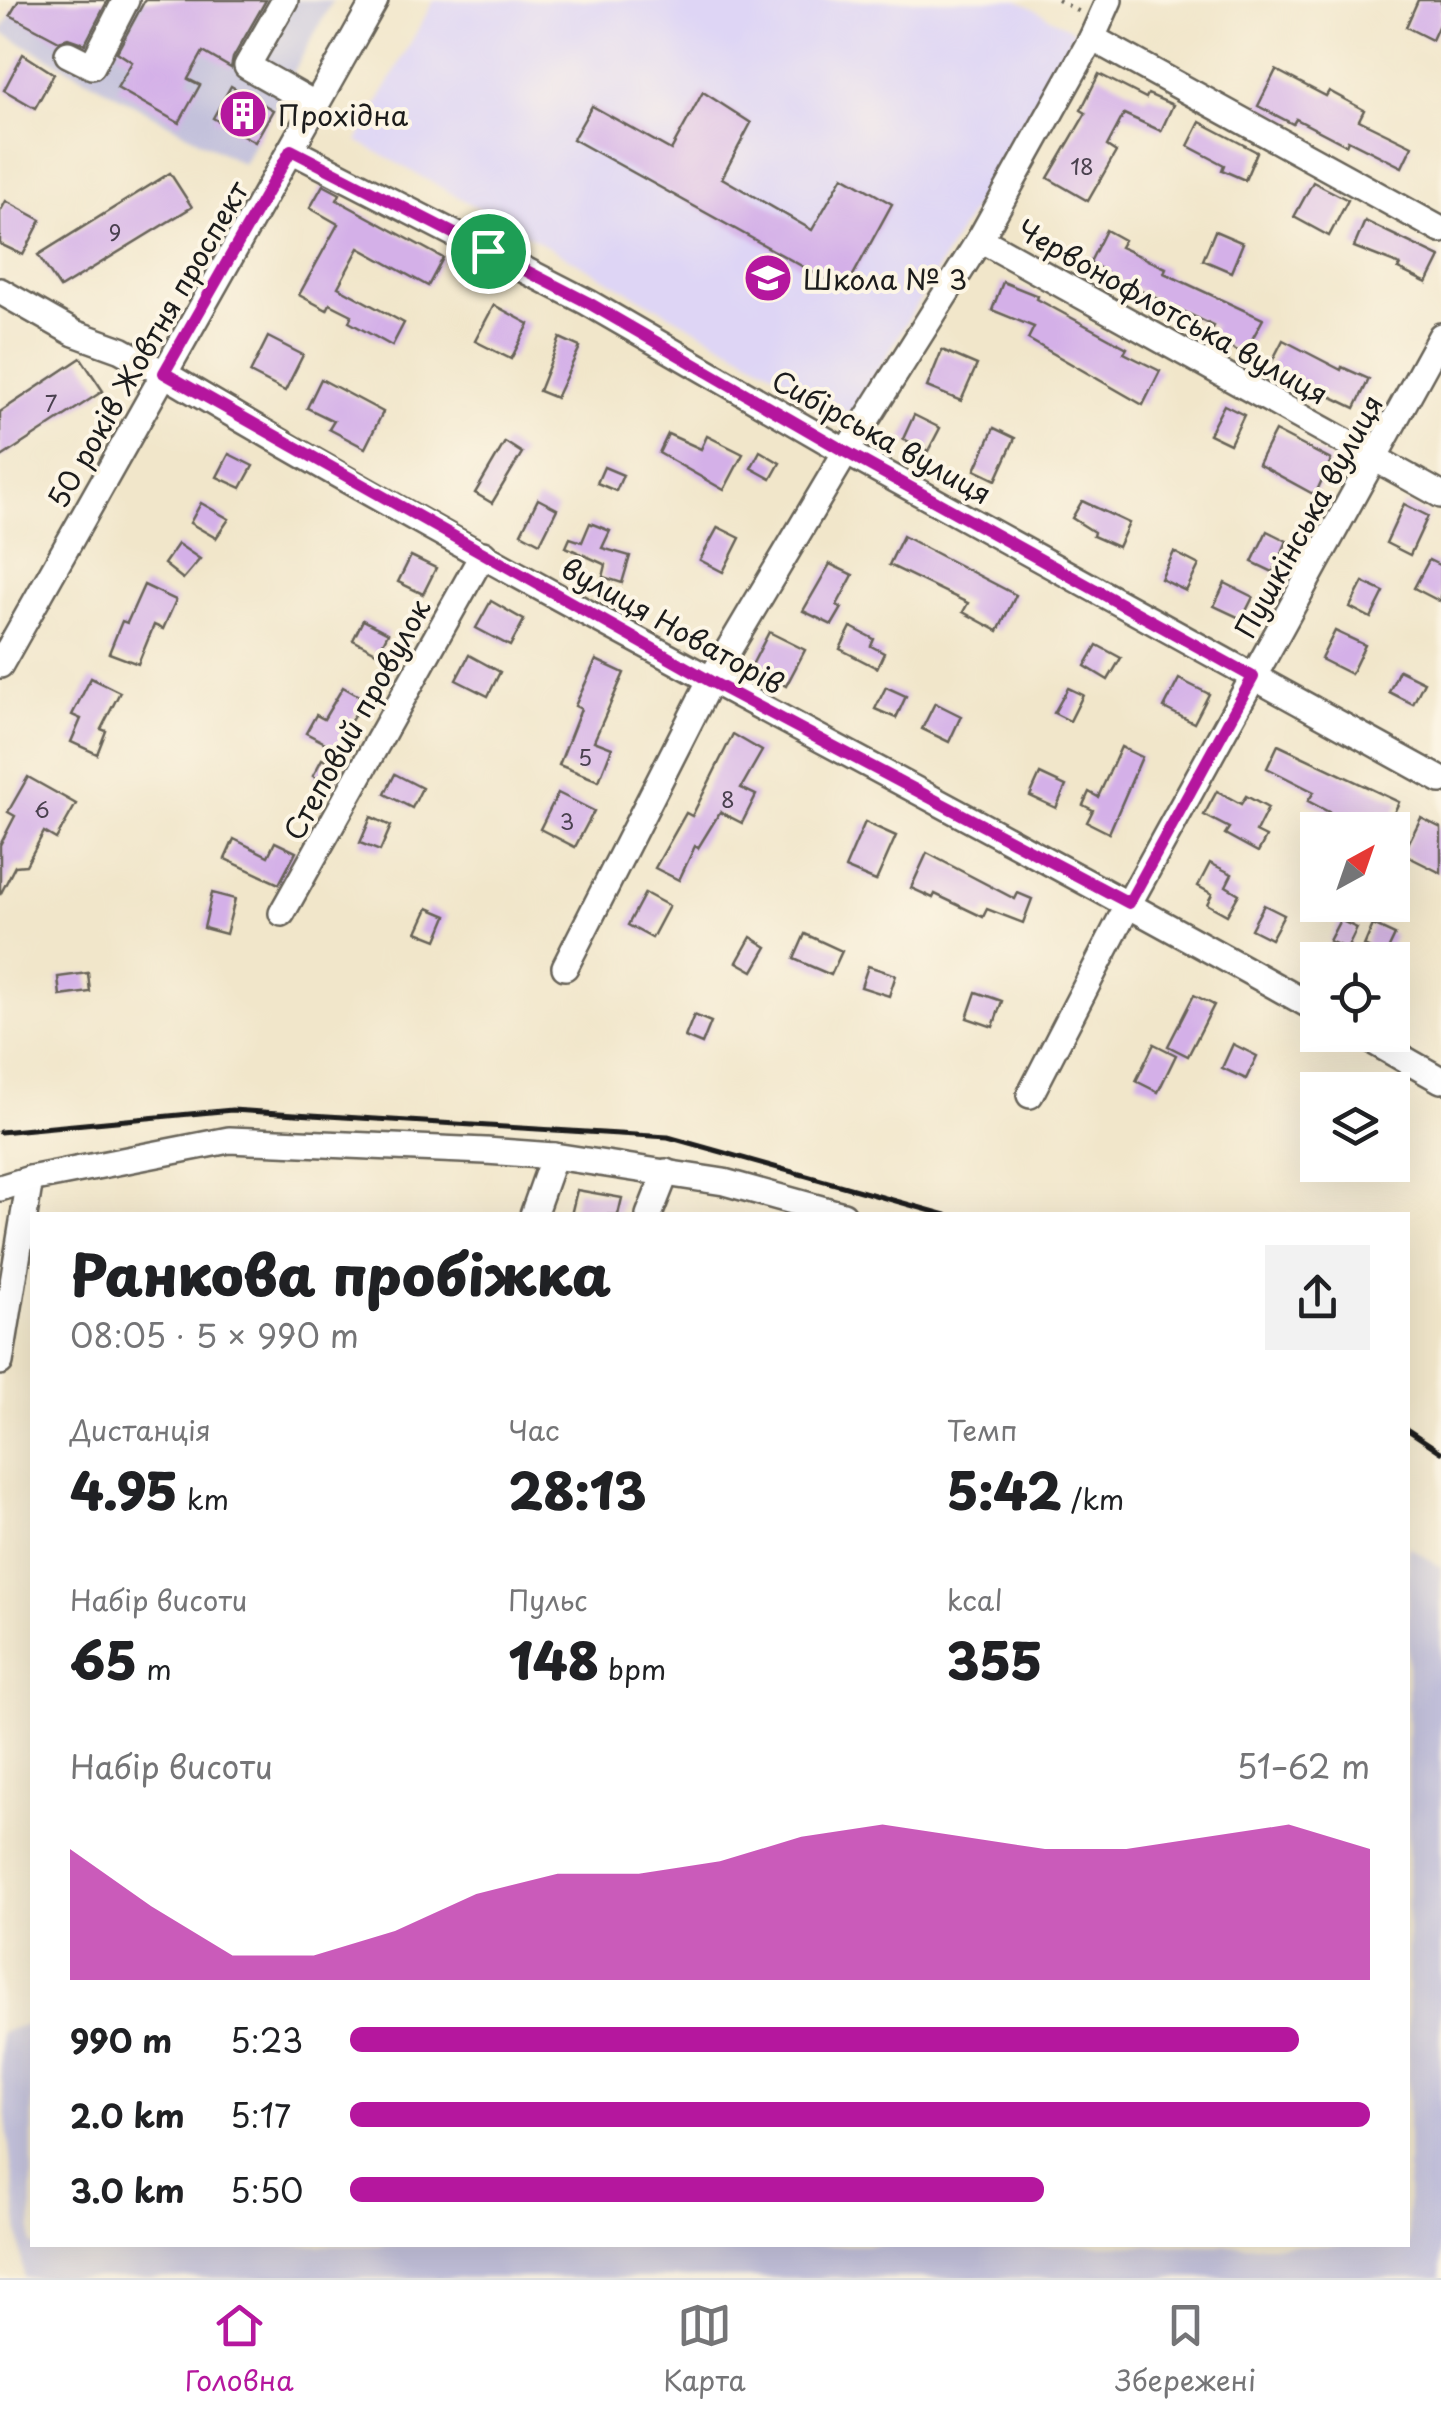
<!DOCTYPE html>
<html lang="uk">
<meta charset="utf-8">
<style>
:root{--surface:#fff;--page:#f2f2f2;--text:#202124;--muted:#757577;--line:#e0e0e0;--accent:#b5179e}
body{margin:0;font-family:"Playpen Sans",sans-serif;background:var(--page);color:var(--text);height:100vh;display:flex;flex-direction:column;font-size:38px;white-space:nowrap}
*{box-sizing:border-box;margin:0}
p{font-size:32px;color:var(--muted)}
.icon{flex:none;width:55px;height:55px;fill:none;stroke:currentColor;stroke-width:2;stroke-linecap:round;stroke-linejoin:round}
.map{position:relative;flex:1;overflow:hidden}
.sheet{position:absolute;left:30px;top:1212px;width:1380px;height:1035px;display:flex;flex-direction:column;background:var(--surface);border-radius:0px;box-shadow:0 10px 40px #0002}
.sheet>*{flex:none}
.needle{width:65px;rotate:40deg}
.tools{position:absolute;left:1300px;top:812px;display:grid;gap:20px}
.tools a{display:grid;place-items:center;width:110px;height:110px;border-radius:0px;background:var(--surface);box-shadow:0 10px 40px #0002;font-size:50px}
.pin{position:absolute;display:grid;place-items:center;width:85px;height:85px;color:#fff;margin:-42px;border:5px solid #fff;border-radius:50%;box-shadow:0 2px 10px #0007}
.round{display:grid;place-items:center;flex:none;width:105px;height:105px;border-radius:0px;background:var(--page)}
.head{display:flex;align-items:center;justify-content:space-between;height:170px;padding:0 40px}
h1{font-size:55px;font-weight:800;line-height:75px}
.metrics{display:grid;grid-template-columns:repeat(3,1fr);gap:15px;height:170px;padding:10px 40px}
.metrics div{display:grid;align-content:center}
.metrics b{font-size:50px;font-weight:800}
.metrics small{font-size:28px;font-weight:400}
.metrics p{font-size:28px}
.chart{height:280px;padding:20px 40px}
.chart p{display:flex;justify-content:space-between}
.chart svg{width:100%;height:180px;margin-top:10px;fill:var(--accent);opacity:.7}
ul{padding:0 40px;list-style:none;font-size:32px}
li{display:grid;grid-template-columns:160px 120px 1fr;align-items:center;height:75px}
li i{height:25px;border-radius:12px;background:var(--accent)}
.tabs{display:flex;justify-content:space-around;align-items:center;height:140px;border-top:2px solid var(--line);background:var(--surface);font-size:28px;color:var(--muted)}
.tabs a{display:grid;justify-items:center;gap:5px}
.tabs .current{color:var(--accent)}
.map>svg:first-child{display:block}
.built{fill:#ded5f5}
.industrial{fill:#c3c1db}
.building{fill:#d4b0e8}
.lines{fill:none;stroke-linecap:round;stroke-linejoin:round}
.minor-casing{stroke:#676359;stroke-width:30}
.path{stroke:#676359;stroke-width:4;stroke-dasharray:2.5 8;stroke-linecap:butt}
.minor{stroke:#fff;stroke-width:25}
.rail{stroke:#1c1c1c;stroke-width:5}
.route-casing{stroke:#fff;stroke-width:20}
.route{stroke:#b5179e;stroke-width:12}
.labels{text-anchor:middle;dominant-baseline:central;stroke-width:8;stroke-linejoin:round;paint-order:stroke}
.number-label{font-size:22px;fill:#4a414f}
.poi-label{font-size:28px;fill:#1c1c1c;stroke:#fcf5e5;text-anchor:start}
.street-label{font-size:28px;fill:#1c1c1c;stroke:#fcf5e5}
</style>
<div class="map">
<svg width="1441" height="2278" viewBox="0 0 1441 2278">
<rect width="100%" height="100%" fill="#fcf5e5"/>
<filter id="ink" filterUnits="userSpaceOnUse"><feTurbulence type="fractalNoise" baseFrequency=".01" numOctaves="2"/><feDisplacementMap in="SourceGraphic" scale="20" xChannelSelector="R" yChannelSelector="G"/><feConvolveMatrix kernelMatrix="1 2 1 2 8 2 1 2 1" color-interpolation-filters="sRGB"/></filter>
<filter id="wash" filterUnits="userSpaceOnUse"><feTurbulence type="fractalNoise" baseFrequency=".0048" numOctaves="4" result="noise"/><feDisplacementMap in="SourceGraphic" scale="40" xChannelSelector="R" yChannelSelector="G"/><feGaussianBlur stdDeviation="2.25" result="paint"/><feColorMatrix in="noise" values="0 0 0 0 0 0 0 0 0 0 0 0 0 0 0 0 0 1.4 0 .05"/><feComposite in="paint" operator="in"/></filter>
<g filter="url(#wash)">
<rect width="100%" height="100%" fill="#f1e6ca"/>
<path class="built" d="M434,0H1018L1076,32L852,415L357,141Z"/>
<g class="industrial">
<path d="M19,0H333L243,164L1,32Z"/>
<path d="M1408,1546L1441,1567V2278H24L0,2065V2033L32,2022V2245H1408Z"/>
</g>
<g id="blocks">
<g class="building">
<path d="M19,0H108L85,44L68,38L59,41L10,15Z"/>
<path d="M145,0H266L233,58L231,68L203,52L188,79L200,85L179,123L117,88L132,62L117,52Z"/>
<path d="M1418,0H1441V20L1432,40L1406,27Z"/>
<path d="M23,54L54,74L35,108L4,90Z"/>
<path d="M1276,70L1326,96L1329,91L1364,110L1359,120L1412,146L1402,167L1348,140L1346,145L1296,119L1293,124L1258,106Z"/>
<path d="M1099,74L1146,98L1148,94L1173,105L1161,131L1124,114L1107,146L1116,152L1088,201L1048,178L1086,113L1081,110Z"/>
<path d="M231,86L273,110L255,142L213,118Z"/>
<path d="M703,92L751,123L722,178L812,230L843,176L892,204L845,290L573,139L592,106L671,150Z"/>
<path d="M1200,122L1257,152L1245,180L1222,170L1224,165L1188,146Z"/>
<path d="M170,173L192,207L60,288L38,255Z"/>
<path d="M1313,182L1348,200L1329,236L1294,217Z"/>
<path d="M323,185L340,194L337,200L443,258L428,286L359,248L338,287L404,323L392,346L349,322L352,315L330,304L327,310L299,295L338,224L310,208Z"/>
<path d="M6,201L41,220L23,255L0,244V212Z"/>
<path d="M1365,221L1440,257L1427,283L1398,269L1400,265L1354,247Z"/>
<path d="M1106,230L1124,240L1120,247L1166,268L1164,273L1263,319L1244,354L1209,336L1214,326L1120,281L1090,262Z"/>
<path d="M1215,231L1243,243L1231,272L1203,260Z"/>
<path d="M1003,282L1038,296L1037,299L1127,348L1124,353L1160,371L1143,405L1028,339L1034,327L992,310Z"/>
<path d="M494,305L529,324L511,359L475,341Z"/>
<path d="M268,337L303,355L285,391L250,373Z"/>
<path d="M560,338L580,347L556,398L539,391Z"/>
<path d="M1283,340L1341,370L1342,367L1369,379L1355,408L1305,384L1300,394L1265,375Z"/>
<path d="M942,350L977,365L961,401L927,387Z"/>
<path d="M81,358L103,391L0,458V412Z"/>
<path d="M321,379L383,412L365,448L329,429L334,421L307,408Z"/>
<path d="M1224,405L1244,415L1230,444L1209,434Z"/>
<path d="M914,415L940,428L928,451L903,439Z"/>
<path d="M994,428L1015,438L996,480L975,470Z"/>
<path d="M1275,431L1331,460L1315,495L1258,464Z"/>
<path d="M668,434L701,449L707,436L743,454L724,490L659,453Z"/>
<path d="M505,442L522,453L492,503L475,493Z"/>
<path d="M760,451L780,463L771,479L751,468Z"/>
<path d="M229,454L253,466L241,488L217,477Z"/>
<path d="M604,467L623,475L616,491L597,483Z"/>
<path d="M538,499L557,509L540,543L521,533Z"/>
<path d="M1082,501L1129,523L1118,547L1093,536L1094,532L1072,518Z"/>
<path d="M201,503L229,519L216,538L190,523Z"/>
<path d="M1404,504L1428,516L1410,555L1386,543Z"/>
<path d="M590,523L610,531L602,548L630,556L622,583L603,577L606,565L566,547L570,538L582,542Z"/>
<path d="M718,527L740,538L723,572L700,560Z"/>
<path d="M1267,531L1287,541L1273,572L1252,562Z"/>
<path d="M903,536L1016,595L998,631L963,612L968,603L889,565Z"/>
<path d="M178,544L200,559L183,579L164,564Z"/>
<path d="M1174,552L1199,565L1186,591L1161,579Z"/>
<path d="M411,556L436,568L423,594L398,582Z"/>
<path d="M1429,560L1441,566V602L1414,588Z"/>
<path d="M830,564L853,575L837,605L842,608L832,625L803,611Z"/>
<path d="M1363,582L1384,592L1371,618L1350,607Z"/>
<path d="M1225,583L1253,597L1242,619L1214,606Z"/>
<path d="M144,585L176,600L163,629L154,625L138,664L109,653L122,621L127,623Z"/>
<path d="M491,601L524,620L510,646L476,628Z"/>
<path d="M363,620L388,633L378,653L353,640Z"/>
<path d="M851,627L874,639L871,646L884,653L877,668L840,649Z"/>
<path d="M1335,631L1365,645L1351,674L1321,659Z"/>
<path d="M769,632L805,650L786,686L751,667Z"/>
<path d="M1097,645L1121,658L1108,680L1085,666Z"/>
<path d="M469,655L500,672L488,696L456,680Z"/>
<path d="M596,660L624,673L594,741L612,748L599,781L559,765L581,709L575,706Z"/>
<path d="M1399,670L1424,682L1413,704L1389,692Z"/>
<path d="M91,678L120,692L101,729L106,731L97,754L71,742L81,719L72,715Z"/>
<path d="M1179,679L1209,694L1194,723L1164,708Z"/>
<path d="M343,687L364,699L335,748L306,733L316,715L324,719Z"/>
<path d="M886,687L906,696L896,718L875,709Z"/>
<path d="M1068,688L1083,695L1070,721L1054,713Z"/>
<path d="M935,703L961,716L949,742L922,729Z"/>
<path d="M733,734L762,751L741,788L756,795L742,823L720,812L698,848L695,846L679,880L655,868L686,813L692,816Z"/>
<path d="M1278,745L1399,802L1386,830H1376L1346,816L1344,820L1308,801L1314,792L1267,768Z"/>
<path d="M1121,747L1142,757L1109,833L1087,822L1093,810L1083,805L1089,792L1098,797Z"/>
<path d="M322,759L342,770L333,786L313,776Z"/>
<path d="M395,774L422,788L412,808L385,794Z"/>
<path d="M1040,774L1066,786L1056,808L1030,796Z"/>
<path d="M28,777L76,804L56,839L44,832L26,865L15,866L0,895V845L15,816L8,812Z"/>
<path d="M1217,791L1241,804L1246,796L1268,808L1256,832L1266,837L1258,852L1225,834L1229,828L1204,815Z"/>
<path d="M558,793L594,811L575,847L540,829Z"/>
<path d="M371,817L391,826L380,851L360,843Z"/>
<path d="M1421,818L1441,828V873L1403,854Z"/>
<path d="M865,822L896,836L876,881L845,868Z"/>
<path d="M234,839L268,856L275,842L296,852L279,884L225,859Z"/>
<path d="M927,853L1015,899L1018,893L1032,899L1023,923L987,909L983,917L935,894L933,898L911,888Z"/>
<path d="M1210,863L1232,874L1226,886L1239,894L1227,915L1207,904L1212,894L1198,886Z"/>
<path d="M212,893L235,899L226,934L204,928Z"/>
<path d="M645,893L669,906L652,938L628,925Z"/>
<path d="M1264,905L1284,915L1271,939L1251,929Z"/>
<path d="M428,908L447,916L437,940L417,932Z"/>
<path d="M1340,920L1357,928L1347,949L1329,941Z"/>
<path d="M1373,925L1395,935L1385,956L1364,946Z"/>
<path d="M805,934L842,951L831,975L794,959Z"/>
<path d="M751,937L767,947L753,971L737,962Z"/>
<path d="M868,966L896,975L889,996L861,987Z"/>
<path d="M88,973L90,992L60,996L58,977Z"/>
<path d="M976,992L1002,1001L993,1027L967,1018Z"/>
<path d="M1194,995L1214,1005L1188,1056L1168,1046Z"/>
<path d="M694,1015L711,1022L702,1044L685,1037Z"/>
<path d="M1154,1044L1176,1055L1158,1092L1136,1081Z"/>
<path d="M1233,1044L1257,1056L1246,1079L1222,1068Z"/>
<path d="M577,1190L622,1198L618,1215H571Z"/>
</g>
</g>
</g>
<g filter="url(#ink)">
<use href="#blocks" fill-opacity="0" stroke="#676359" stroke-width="2.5"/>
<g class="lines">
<g class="minor-casing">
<g id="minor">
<path d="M285,0L247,66L316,105"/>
<path d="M1092,38L1441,230"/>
<path d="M68,54L92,66L126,0"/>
<path d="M291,150L587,302L846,452L1441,780"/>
<path d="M980,239L1441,495"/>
<path d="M0,291L74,333L121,350L163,373C541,598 935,794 1318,1010"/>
<path d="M0,665L375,0"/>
<path d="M282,913L483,554"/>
<path d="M565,967L710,681L846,452L980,239L1092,38L1109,0"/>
<path d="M1362,1035L1441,1080"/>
<path d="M1030,1095L1129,903L1441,336"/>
<path d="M0,1188L30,1179L229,1140L486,1151L554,1156L724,1182L843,1215"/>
<path d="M533,1215L554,1156"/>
<path d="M649,1215L666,1172"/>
<path d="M0,1362L30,1179"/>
</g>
</g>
<path class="path" d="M1058,0L1080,12"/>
<use href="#minor" class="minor"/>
<g class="rail">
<path d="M0,1132L232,1110L668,1137L946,1215"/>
<path d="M1408,1430L1441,1452"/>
</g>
</g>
</g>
<g class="lines" filter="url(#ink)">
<g class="route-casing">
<path id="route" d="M291,150L587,302L846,452L1253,677L1129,903L710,681L164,373Z"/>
</g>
<use href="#route" class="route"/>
</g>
<defs>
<g id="building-disc" transform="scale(2.5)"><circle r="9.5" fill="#b5179e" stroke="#fcf5e5"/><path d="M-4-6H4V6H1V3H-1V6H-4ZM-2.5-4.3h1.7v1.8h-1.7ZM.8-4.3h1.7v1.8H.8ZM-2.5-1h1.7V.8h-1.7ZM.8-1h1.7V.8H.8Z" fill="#fff"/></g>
<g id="school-disc" transform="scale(2.5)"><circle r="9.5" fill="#b5179e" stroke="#fcf5e5"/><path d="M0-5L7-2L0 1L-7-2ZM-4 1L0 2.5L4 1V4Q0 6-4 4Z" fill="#fff"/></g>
</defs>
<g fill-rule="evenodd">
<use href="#building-disc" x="243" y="114"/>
<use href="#school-disc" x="768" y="278"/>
</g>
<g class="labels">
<g class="number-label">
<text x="1082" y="165">18</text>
<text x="115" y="231">9</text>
<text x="51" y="402">7</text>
<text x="585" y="756">5</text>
<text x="728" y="798">8</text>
<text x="42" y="808">6</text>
<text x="567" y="820">3</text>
</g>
<g class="poi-label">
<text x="278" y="114">Прохідна</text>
<text x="803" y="278">Школа № 3</text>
</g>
<g class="street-label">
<text transform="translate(1173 311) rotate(29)">Червонофлотська вулиця</text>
<text transform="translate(147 344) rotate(-60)">50 років Жовтня проспект</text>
<text transform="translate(882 436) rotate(29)">Сибірська вулиця</text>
<text transform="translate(1308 516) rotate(-61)">Пушкінська вулиця</text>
<text transform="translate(673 625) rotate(29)">вулиця Новаторів</text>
<text transform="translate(356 719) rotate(-61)">Степовий провулок</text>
</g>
</g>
</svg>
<div class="tools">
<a><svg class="needle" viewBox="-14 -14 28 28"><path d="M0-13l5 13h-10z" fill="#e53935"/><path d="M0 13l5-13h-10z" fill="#757577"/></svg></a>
<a><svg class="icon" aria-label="locate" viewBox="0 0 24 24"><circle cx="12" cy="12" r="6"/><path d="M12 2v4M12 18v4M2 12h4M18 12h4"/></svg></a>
<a><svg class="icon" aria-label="layers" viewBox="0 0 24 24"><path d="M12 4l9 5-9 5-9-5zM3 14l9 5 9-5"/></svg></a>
</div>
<div class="pin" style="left:488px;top:251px;background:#1e9e55"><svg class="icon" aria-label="arrive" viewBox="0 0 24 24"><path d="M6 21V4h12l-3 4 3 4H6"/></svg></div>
<section class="sheet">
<div class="head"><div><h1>Ранкова пробіжка</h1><p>08:05 · 5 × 990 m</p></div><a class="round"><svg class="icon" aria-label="share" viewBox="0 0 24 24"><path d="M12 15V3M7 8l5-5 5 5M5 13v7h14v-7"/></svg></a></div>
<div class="metrics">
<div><p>Дистанція</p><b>4.95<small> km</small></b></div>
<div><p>Час</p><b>28:13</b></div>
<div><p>Темп</p><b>5:42<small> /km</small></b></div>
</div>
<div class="metrics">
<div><p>Набір висоти</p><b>65<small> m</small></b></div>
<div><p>Пульс</p><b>148<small> bpm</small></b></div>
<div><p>kcal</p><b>355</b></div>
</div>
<div class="chart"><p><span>Набір висоти</span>51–62 m</p>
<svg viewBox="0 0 160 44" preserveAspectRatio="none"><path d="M0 44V12L10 26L20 38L30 38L40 32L50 23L60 18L70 18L80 15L90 9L100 6L110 9L120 12L130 12L140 9L150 6L160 12V44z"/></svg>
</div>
<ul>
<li><b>990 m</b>5:23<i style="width:93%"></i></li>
<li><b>2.0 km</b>5:17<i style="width:100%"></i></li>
<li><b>3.0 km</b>5:50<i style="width:68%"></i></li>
</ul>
</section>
</div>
<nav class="tabs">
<a class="current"><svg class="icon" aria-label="home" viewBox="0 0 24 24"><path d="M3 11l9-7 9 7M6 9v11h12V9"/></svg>Головна</a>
<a><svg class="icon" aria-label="map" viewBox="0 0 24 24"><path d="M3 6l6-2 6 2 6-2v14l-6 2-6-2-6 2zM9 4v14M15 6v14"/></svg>Карта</a>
<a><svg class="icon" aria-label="saved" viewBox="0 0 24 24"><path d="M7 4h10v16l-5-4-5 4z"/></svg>Збережені</a>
</nav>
